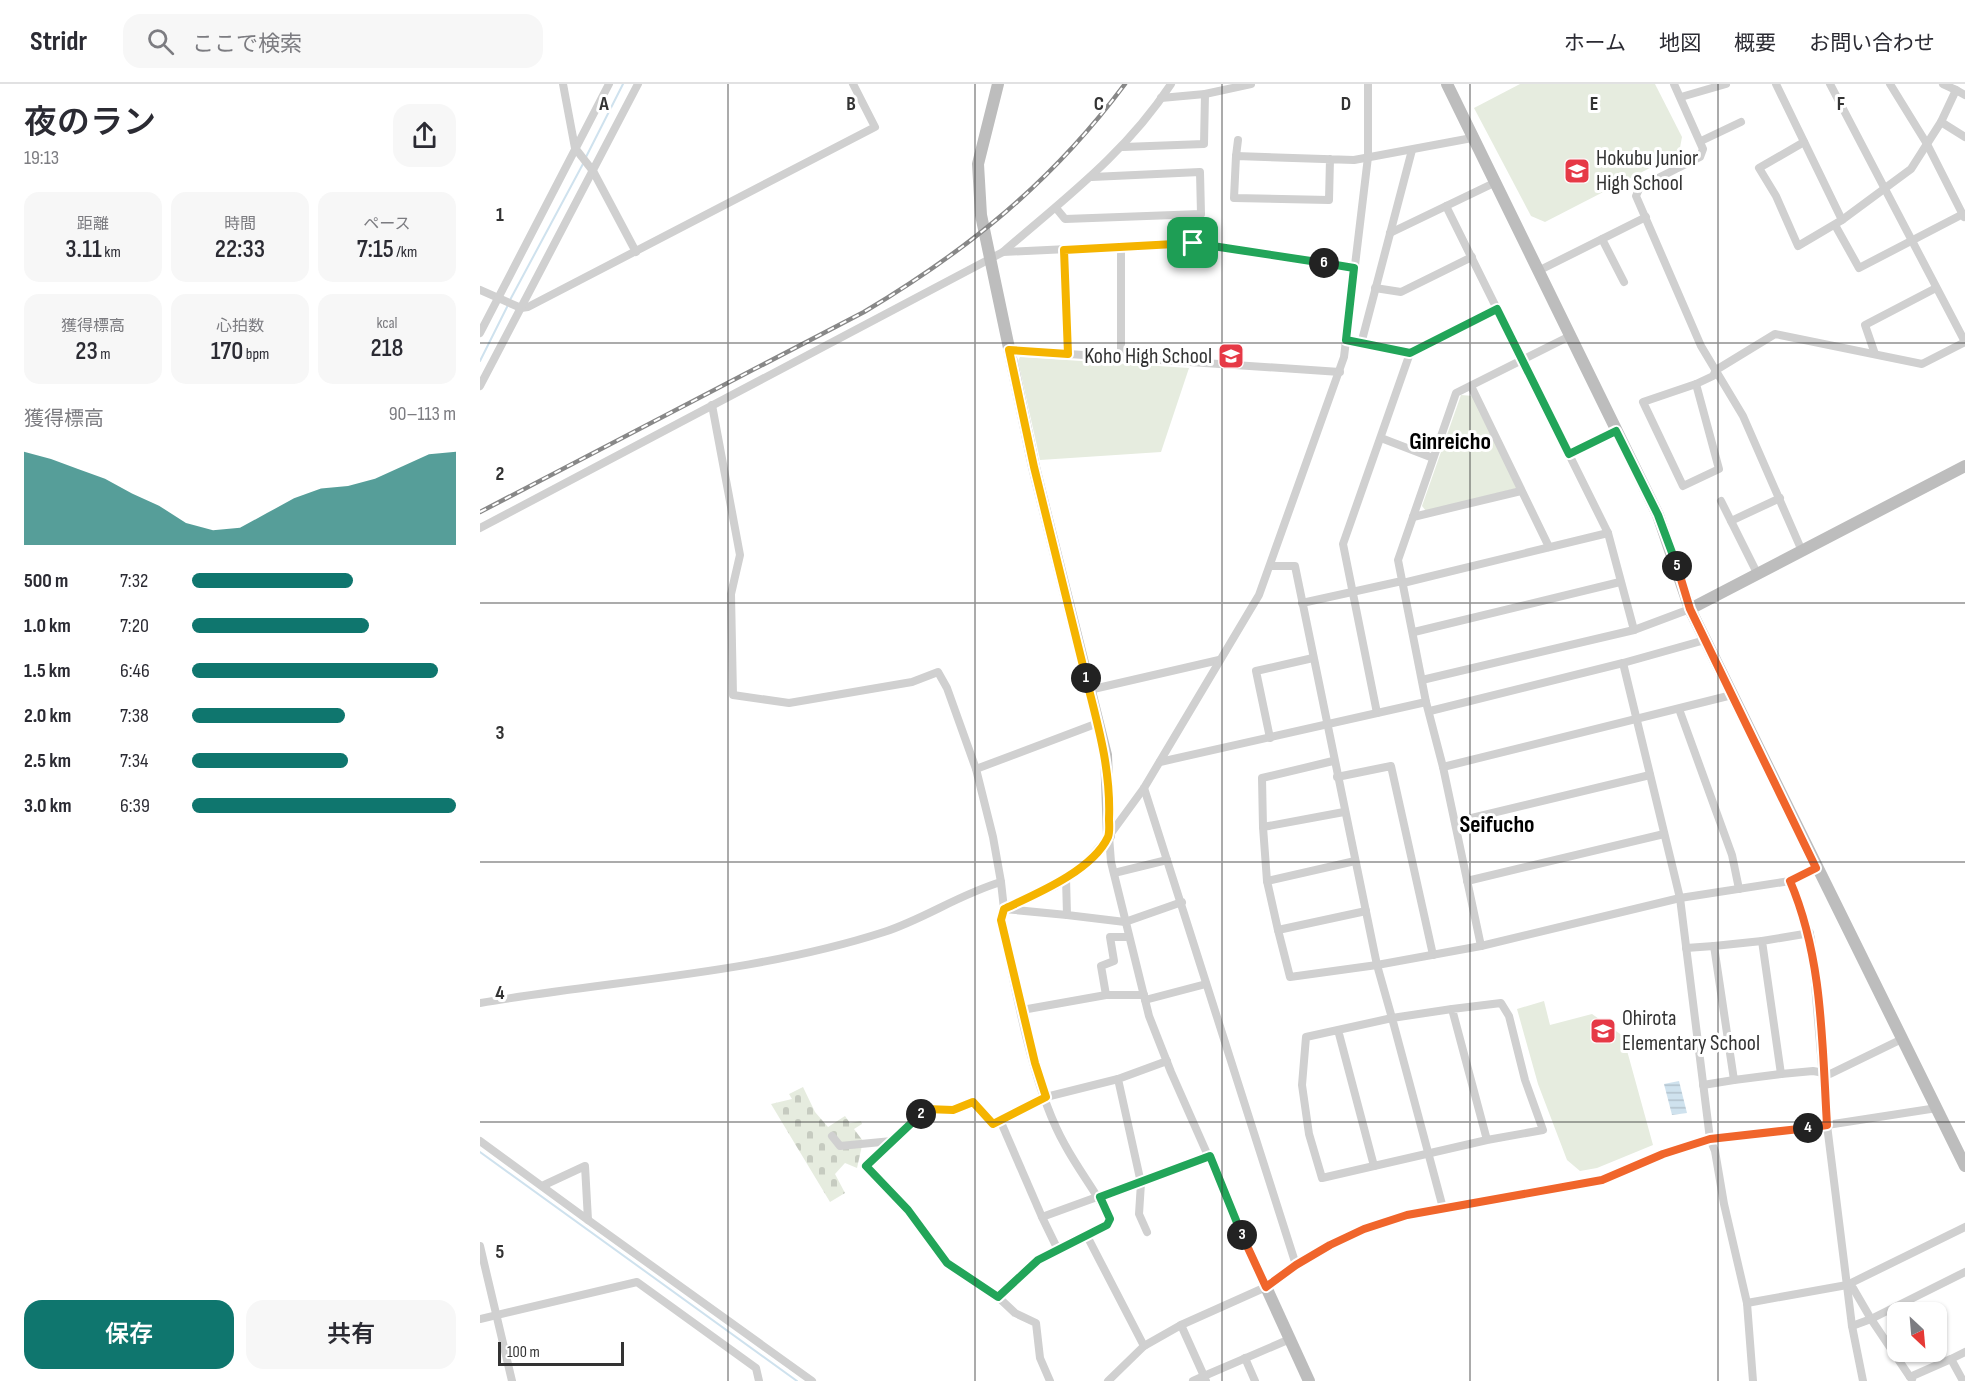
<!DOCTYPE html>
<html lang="ja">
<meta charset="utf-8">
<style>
:root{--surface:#fff;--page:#f7f7f7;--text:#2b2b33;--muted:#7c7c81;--line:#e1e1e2;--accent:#0f766e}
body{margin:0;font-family:"Sofia Sans Condensed","Noto Sans JP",sans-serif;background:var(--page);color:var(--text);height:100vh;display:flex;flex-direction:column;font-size:22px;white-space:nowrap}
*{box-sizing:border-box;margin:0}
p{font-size:20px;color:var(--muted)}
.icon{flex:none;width:33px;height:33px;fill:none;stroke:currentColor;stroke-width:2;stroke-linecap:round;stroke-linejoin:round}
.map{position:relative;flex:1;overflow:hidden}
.details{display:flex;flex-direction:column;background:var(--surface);width:480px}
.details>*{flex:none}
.needle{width:39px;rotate:154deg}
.tools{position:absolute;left:1407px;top:1218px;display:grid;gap:12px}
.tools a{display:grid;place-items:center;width:60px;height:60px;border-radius:12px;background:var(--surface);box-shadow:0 2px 4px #0004;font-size:30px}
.scale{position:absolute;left:18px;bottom:15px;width:126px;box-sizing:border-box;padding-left:6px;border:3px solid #333;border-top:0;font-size:16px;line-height:21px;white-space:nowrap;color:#333;-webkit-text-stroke:4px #fff;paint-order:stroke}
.pin{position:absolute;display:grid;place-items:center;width:51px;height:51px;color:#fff;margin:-26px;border-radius:12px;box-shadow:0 3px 9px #0006}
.km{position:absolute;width:30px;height:30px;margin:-15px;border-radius:50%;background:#222;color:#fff;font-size:16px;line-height:30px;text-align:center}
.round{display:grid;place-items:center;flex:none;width:63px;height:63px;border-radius:18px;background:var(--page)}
.headline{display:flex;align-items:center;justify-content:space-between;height:102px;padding:0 24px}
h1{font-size:33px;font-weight:600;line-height:45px}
.metrics{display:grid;grid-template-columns:repeat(3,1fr);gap:9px;height:102px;padding:6px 24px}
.metrics div{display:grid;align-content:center;border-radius:15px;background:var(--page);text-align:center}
.metrics b{font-size:26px;font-weight:600}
.metrics small{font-size:16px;font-weight:400}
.metrics p{font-size:16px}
.chart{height:168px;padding:12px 24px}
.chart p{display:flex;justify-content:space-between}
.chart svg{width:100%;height:108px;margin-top:6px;fill:var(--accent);opacity:.7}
.cta{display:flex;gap:12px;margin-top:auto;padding:12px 24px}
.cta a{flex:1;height:69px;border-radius:18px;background:var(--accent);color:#fff;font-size:24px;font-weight:600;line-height:69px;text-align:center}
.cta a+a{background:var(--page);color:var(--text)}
ul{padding:0 24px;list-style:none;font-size:20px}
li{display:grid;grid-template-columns:96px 72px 1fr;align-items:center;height:45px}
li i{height:15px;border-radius:8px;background:var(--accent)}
header{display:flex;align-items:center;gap:36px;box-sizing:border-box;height:84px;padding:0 30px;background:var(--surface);border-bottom:2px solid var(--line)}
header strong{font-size:28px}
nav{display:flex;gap:33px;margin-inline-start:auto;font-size:21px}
.search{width:420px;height:54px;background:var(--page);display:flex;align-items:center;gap:15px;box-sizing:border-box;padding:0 21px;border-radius:18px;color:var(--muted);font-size:22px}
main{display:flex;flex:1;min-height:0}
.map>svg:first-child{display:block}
.cemetery{fill:url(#cemetery-stones)}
.park{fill:#e6ecdf}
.water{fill:url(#water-rules)}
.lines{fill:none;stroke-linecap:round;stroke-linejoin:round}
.stream{stroke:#cfe2ee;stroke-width:2}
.street{stroke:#d0d0d0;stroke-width:8}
.secondary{stroke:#bdbdbd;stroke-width:12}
.rail-casing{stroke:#888;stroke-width:4.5}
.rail{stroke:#fff;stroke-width:2;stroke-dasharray:7;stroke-linecap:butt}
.split-1-casing{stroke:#fff;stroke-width:12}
.split-2-casing{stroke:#fff;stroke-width:12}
.split-3-casing{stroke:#fff;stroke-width:12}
.split-4-casing{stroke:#fff;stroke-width:12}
.split-5-casing{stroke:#fff;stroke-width:12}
.split-6-casing{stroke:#fff;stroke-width:12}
.split-7-casing{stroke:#fff;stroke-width:12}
.split-1{stroke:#f5b400;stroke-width:8}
.split-2{stroke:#f5b400;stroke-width:8}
.split-3{stroke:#22a559;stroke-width:8}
.split-4{stroke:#f0652b;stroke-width:8}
.split-5{stroke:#f0652b;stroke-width:8}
.split-6{stroke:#22a559;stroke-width:8}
.split-7{stroke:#22a559;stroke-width:8}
.grid{fill:none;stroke:#333;stroke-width:1.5;stroke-opacity:0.55}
.labels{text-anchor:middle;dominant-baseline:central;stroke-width:6;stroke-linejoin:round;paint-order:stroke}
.poi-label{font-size:22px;fill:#333;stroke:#fff;text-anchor:start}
.neighbourhood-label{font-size:24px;font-weight:bold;fill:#000;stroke:#fff}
.grid-label{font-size:20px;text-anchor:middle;font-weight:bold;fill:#333;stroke:#fff;stroke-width:6;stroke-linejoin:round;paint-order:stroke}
</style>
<header>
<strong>Stridr</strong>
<div class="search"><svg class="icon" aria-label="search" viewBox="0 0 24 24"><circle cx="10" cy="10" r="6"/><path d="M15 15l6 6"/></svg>ここで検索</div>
<nav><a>ホーム</a><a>地図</a><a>概要</a><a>お問い合わせ</a></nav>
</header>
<main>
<section class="details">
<div class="headline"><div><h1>夜のラン</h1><p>19:13</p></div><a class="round"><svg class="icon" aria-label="share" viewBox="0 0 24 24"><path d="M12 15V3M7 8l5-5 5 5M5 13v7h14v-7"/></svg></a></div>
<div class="metrics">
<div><p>距離</p><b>3.11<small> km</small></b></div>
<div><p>時間</p><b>22:33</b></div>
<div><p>ペース</p><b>7:15<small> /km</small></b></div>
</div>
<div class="metrics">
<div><p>獲得標高</p><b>23<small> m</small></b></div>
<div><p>心拍数</p><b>170<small> bpm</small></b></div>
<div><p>kcal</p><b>218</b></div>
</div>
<div class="chart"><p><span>獲得標高</span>90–113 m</p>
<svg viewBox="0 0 160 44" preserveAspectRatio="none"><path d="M0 44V6L10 9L20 13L30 17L40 23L50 28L60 35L70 38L80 37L90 31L100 25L110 21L120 20L130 17L140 12L150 7L160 6V44z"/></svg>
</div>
<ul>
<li><b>500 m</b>7:32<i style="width:61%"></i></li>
<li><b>1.0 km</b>7:20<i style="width:67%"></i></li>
<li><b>1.5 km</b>6:46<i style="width:93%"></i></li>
<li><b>2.0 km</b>7:38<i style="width:58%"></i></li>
<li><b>2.5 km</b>7:34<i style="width:59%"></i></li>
<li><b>3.0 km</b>6:39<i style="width:100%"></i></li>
</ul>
<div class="cta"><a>保存</a><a>共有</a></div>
</section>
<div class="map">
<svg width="1485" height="1297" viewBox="0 0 1485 1297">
<defs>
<pattern id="cemetery-stones" width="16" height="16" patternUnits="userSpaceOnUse" patternTransform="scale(1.5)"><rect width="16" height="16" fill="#e6ecdf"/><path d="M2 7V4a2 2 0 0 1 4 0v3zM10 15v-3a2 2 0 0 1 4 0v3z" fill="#c6cbc0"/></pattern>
<pattern id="water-rules" width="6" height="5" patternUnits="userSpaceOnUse" patternTransform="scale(1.5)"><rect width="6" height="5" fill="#cfe2ee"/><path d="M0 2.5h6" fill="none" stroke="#b2c2cd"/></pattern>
</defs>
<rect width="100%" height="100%" fill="#fff"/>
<path class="cemetery" d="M323,1003L335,1028L348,1043L365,1032L370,1039L381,1037L382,1040L374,1045L383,1057L377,1084L365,1079L355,1090L365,1109L350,1118L291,1020L312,1015L309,1010Z"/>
<g class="park">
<path d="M1040,0H1175L1202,53L1199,69L1065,138L1051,132L994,24Z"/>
<path d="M540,273L709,284L681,368L560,376L538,277Z"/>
<path d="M981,311L993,312L1038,404L946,427L942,422Z"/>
<path d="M1064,917L1070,941L1112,930L1143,952L1173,1061L1117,1084L1100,1087L1087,1076L1058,1000L1037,925Z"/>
</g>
<path class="water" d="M1199,997L1207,1029L1192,1031L1184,1000Z"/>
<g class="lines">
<g class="stream">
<path d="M106,73L143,0"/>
<path d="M30,216L104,78"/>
<path d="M0,277L28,221"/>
<path d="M0,1068L317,1297"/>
</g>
<g class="street">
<path d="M83,0L95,64L113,87L156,168"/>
<path d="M1194,0L1223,65L1220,73L1160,103L1156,112L1221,262L1263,332L1322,467"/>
<path d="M1296,0L1362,136"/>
<path d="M1350,0L1485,258"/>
<path d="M1410,0L1447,60L1484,133"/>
<path d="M1463,0L1476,6"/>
<path d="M1201,13L1246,0"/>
<path d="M681,14L725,10L771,0"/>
<path d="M1461,38L1476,6L1485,11"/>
<path d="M1221,57L1261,38"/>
<path d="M1324,58L1279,84L1296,112L1318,162L1362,136L1431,85L1461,38L1485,53"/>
<path d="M643,63L724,60L725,10"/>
<path d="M756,72L758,56"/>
<path d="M850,75L849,116L754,114L756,72L874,76L992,54"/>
<path d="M966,122L1128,449L1154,546"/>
<path d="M576,124L585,135L721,130L720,88L612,93"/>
<path d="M1355,141L1379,184L1483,130"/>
<path d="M910,149L1014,99"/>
<path d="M1122,155L1144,198"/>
<path d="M584,167L588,270"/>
<path d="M523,168C584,115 646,69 691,0"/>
<path d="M1058,187L1166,133"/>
<path d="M895,204L921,208L992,173"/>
<path d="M0,206L41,224L48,223L395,43L373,0"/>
<path d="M0,249L129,0"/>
<path d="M866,256L930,269L1017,225"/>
<path d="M881,260L932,66"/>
<path d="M529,266L860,288"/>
<path d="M1395,270L1385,241L1456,204"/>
<path d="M641,274V163"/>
<path d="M1216,300L1233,292L1236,286L1295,250L1442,280L1485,258"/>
<path d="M1216,300L1239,385L1203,402L1163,318Z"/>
<path d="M0,302L158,0"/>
<path d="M991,302L1069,463"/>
<path d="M232,321L260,471L251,510L253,611L309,619L432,598L458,588L467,604L496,685"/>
<path d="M901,354L953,374"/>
<path d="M1089,370L1136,347"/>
<path d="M1241,417L1278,491"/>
<path d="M933,433L1041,407"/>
<path d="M1251,437L1300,414"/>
<path d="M0,444L523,168L713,159L874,184"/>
<path d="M791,482H815L897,881L1001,862L1200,814L1310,797L1336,784"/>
<path d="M923,499L1128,449"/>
<path d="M822,519L922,497"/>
<path d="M934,548L1140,498"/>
<path d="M1225,556L1143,579L1200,814L1230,1055L1235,1067L1244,1120L1267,1219L1273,1297"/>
<path d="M942,596L1154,546L1210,525"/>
<path d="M609,606L739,576"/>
<path d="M1199,625L1252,771L1259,805"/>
<path d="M950,627L1143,579"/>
<path d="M897,629L863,460L930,269"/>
<path d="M790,654L776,587L833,574"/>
<path d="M680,678L946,618"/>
<path d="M963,683L1252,611"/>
<path d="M857,693L911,682L953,871"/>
<path d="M664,704L816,1181"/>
<path d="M975,738L1170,691"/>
<path d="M783,743L782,694L853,677"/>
<path d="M629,752L631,778L669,932L691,988L786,1203"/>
<path d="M634,789L687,776"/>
<path d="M586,794L587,831L645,838L702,818"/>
<path d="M787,797L783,743L864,728"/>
<path d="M987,797L1184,750"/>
<path d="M1310,797L1331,854L1347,1041L1372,1242L1383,1297"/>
<path d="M521,798L513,753L496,685L618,639"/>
<path d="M524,825L577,801L609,775L629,752L664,704L779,511L864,273L888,73V0"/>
<path d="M524,825L587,831"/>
<path d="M798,846L787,797L875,777"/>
<path d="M1330,849L1282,857L1301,990L1333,987L1350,990L1422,955"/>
<path d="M649,853H630L634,877L621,882L626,911H664"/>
<path d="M1282,857L1234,862L1254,996L1301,990"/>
<path d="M1001,862L963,683L946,618L918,476L976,309L1090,252"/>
<path d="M1206,864L1234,862"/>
<path d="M665,916L726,900"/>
<path d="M0,919C134,896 274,890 404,848C444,835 480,810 521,798L524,825L521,836C535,902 552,1003 585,1061C599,1087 617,1109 630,1135L627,1141L607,1152L664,1262"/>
<path d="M542,926L626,911"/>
<path d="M858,946L894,1082L842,1094L829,1050L822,1001L826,953L912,934L897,881L810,893L798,846L886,827"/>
<path d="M1223,1001L1254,996"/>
<path d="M520,1036L562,1133"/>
<path d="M352,1052L360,1062L412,1057"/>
<path d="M0,1057L108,1136L105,1082L62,1102"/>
<path d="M894,1082L1007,1056L972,925L1021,919L1029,932L1045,996L1063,1046L1007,1056"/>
<path d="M963,1124L912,934L972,925"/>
<path d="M108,1136L332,1297"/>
<path d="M667,1148L659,1130L661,1099L638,995L687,977"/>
<path d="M607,1152L558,1176L518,1213L467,1179L428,1126L386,1082L446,1025L473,1026L493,1018L513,1040L566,1013L638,995"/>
<path d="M0,1162L32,1297"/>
<path d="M578,1166L562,1133L730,1072"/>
<path d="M1367,1201L1373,1204L1391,1235L1372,1242"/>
<path d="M518,1213L535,1229L556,1239L560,1274L570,1297"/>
<path d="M1267,1219L1367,1201L1485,1143"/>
<path d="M0,1235L157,1198L276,1284L279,1297"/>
<path d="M701,1241L724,1292L810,1255"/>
<path d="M765,1274L775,1297"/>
<path d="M1430,1293L1391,1235L1485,1188"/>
<path d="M1432,1295L1430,1293L1471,1275"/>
<path d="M628,1297L664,1262L701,1241L786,1203L816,1181L884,1145L927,1131L1122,1096L1183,1070L1230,1055L1347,1041L1457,1024"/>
<path d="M713,1297L724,1292L726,1297"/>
<path d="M1483,1297L1471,1275L1485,1268"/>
</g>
<g class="secondary">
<path d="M518,0L498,80L501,131L554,383L626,671L629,752"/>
<path d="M967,0L1178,431L1210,525L1485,1082"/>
<path d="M1210,525L1485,382"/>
<path d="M786,1203L829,1297"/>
</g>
<g class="rail-casing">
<path id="rail" d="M0,428L384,228C488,166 572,98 645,0"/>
</g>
<use href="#rail" class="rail"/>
</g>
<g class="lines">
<g class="split-1-casing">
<path id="split-1" d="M606,594L554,383L529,266L588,270L584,166L713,159"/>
</g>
<g class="split-2-casing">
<path id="split-2" d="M441,1030L446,1025L473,1026L493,1018L513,1040L566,1013L555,979L521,836L524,825C556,810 612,787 628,753C630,748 629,740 629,735C631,686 618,641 606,594"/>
</g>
<g class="split-3-casing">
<path id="split-3" d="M441,1030L386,1082L428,1126L467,1179L518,1213L558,1176L627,1141L630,1135L620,1113L730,1072L762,1151"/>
</g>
<g class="split-4-casing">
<path id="split-4" d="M762,1151L786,1203L816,1181L850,1161L884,1145L927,1131L1122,1096L1183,1070L1230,1055L1328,1044"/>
</g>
<g class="split-5-casing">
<path id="split-5" d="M1197,482L1210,525L1336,784L1310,797C1343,874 1342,959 1347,1041L1328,1044"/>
</g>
<g class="split-6-casing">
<path id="split-6" d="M844,179L874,184L866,256L930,269L1017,225L1089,370L1136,347L1178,431L1197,482"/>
</g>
<g class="split-7-casing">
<path id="split-7" d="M713,159L844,179"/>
</g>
<use href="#split-1" class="split-1"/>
<use href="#split-2" class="split-2"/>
<use href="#split-3" class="split-3"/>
<use href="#split-4" class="split-4"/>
<use href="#split-5" class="split-5"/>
<use href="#split-6" class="split-6"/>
<use href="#split-7" class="split-7"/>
</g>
<path class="grid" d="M248,0V1297M495,0V1297M742,0V1297M990,0V1297M1238,0V1297M0,259H1485M0,519H1485M0,778H1485M0,1038H1485"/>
<defs>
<g id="school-square" transform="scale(1.35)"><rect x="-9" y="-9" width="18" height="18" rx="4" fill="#e63946" stroke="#fff"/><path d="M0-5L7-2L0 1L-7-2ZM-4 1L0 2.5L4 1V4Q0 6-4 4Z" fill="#fff"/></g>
</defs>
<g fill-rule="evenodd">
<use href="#school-square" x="1097" y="87"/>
<use href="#school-square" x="751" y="272"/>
<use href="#school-square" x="1123" y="947"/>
</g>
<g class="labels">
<g class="poi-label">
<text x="1116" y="74">Hokubu Junior<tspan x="1116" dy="25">High School</tspan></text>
<text x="732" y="272" text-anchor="end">Koho High School</text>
<text x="1142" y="934">Ohirota<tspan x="1142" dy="25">Elementary School</tspan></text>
</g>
<g class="neighbourhood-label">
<text x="970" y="357">Ginreicho</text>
<text x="1017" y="740">Seifucho</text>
</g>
</g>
<g class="grid-label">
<text x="124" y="26">A</text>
<text x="371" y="26">B</text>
<text x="619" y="26">C</text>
<text x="866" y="26">D</text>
<text x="1114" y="26">E</text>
<text x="1361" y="26">F</text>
<text x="20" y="137">1</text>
<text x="20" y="396">2</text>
<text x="20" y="655">3</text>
<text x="20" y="915">4</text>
<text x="20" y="1174">5</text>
</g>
</svg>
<div class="tools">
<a><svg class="needle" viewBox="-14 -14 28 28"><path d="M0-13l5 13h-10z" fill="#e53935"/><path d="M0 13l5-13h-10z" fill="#7c7c81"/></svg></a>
</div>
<div class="scale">100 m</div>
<div class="pin" style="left:713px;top:159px;background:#1e9e55"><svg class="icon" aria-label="arrive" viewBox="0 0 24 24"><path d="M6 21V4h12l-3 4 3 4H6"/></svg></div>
<b class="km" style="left:606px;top:594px">1</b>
<b class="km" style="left:441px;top:1030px">2</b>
<b class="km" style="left:762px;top:1151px">3</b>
<b class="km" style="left:1328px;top:1044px">4</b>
<b class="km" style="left:1197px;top:482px">5</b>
<b class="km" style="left:844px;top:179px">6</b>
</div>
</main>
